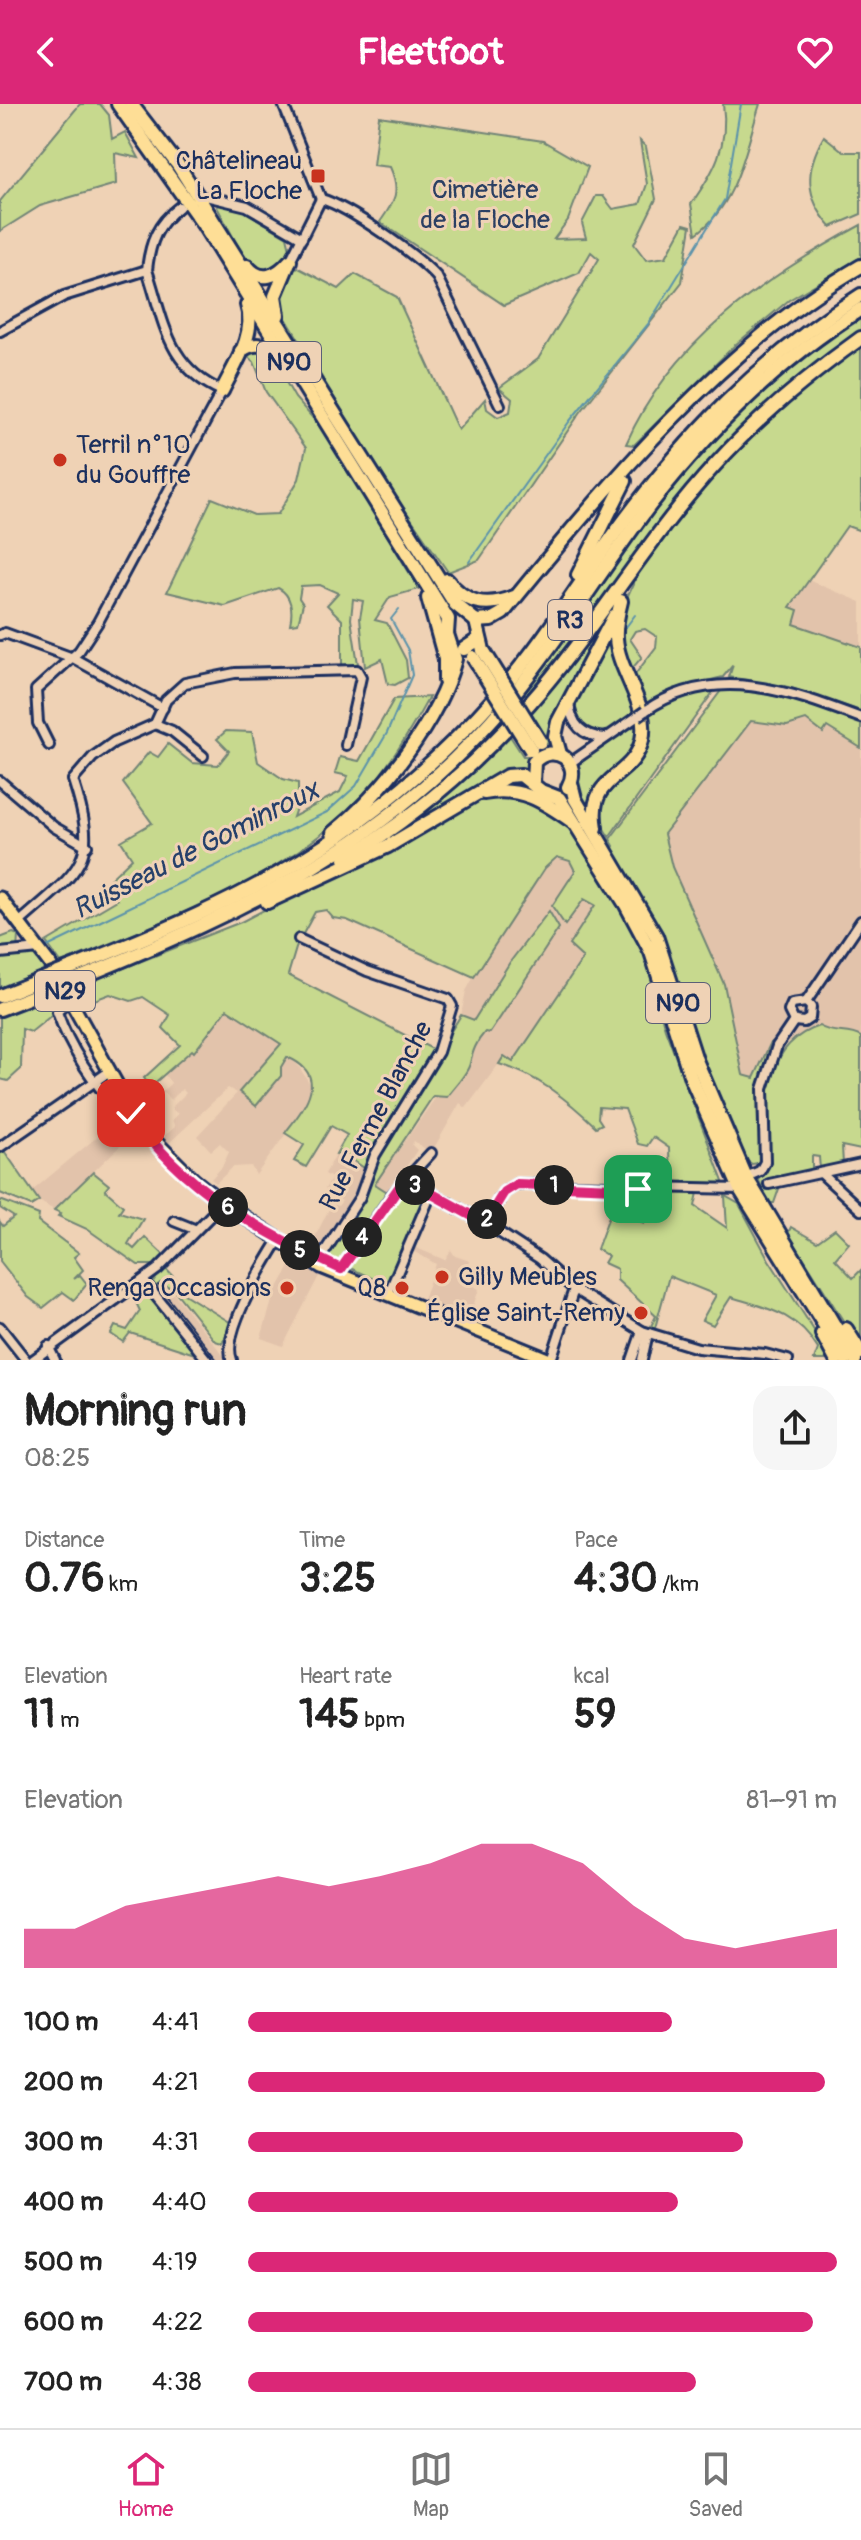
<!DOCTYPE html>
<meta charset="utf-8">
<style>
:root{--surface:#fff;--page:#f6f6f6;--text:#222;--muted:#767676;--line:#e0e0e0;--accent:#db2777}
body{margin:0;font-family:Pangolin,sans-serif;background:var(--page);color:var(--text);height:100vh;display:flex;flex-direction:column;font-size:30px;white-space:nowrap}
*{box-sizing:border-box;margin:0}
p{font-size:26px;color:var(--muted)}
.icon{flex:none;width:44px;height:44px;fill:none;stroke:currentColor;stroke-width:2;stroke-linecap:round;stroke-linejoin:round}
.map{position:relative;height:1256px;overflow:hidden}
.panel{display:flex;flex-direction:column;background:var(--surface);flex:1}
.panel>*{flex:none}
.pin{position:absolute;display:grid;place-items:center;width:68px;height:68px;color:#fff;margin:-34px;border-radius:16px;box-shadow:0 4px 12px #0006}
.km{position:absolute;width:40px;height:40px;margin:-20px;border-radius:50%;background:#222;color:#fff;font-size:22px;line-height:40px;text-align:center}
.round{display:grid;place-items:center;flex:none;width:84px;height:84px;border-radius:24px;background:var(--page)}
.head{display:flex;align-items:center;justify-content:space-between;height:136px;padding:0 24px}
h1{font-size:44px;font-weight:700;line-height:60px}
.stats{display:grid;grid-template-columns:repeat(3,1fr);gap:12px;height:136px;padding:8px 24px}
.stats div{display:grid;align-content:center}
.stats b{font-size:40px;font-weight:700}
.stats small{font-size:22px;font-weight:400}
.stats p{font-size:22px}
.chart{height:224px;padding:16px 24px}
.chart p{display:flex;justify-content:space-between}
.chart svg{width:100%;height:144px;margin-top:8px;fill:var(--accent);opacity:.7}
ul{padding:0 24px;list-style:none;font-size:26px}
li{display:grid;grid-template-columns:128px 96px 1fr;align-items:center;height:60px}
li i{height:20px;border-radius:10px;background:var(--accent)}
header{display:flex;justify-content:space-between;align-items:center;height:104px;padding:0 24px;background:var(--accent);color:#fff;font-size:36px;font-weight:700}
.dock{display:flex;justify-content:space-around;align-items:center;height:112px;border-top:2px solid var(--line);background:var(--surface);font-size:22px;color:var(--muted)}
.dock a{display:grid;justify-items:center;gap:4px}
.dock .selected{color:var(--accent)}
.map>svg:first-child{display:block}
.built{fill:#e2c3ab}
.green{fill:#c7d98e;stroke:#718476;stroke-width:2}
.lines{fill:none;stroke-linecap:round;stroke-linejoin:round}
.stream{stroke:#5b93ab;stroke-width:2}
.minor-casing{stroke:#1b2f5e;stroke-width:14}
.major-casing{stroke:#1b2f5e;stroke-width:17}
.highway-casing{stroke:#1b2f5e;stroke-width:18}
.minor{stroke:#efd2b5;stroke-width:8}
.major{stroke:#fede96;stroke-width:11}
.highway{stroke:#fede96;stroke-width:12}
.tram{stroke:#1b2f5e;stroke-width:2}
.minor-bridge-casing{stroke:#1b2f5e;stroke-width:14;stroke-linecap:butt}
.highway-bridge-casing{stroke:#1b2f5e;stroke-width:18;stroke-linecap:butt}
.minor-bridge{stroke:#efd2b5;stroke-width:8}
.highway-bridge{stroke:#fede96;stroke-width:12}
.route-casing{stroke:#fff;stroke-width:16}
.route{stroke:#db2777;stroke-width:10}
.poi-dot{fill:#c8321e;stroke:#efd2b5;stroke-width:3}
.labels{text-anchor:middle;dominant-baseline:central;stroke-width:6;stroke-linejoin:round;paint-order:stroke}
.shield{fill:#efd2b5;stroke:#5b6078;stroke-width:2}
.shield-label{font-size:24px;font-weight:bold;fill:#1b2f5e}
.poi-label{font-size:26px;fill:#1b2f5e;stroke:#efd2b5;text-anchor:end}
.park-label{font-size:26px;fill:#2c4063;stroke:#efd2b5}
.street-label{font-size:26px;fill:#1b2f5e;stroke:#efd2b5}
.water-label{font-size:28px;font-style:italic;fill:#26406b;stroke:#efd2b5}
</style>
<header><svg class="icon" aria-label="back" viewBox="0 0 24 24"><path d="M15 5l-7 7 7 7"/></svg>Fleetfoot<svg class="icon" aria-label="heart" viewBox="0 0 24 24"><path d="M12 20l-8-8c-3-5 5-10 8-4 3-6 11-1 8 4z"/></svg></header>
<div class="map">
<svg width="861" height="1256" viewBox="0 0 861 1256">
<rect width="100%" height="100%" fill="#efd2b5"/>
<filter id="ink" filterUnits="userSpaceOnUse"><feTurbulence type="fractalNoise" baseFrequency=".0125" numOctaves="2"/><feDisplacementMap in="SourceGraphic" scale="16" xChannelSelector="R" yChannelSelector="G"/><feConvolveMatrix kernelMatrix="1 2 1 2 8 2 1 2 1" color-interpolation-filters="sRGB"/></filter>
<g filter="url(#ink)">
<g class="built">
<path d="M808,476L861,498V547L792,524L797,507L790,503Z"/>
<path d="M730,573L788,583L861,607V933L815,923L784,941L764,1068L755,1077L740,1052L611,747L614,742L610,735Z"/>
<path d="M561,752L570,757L575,767L552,802L554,808L559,815L585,795L596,801L569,841L583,854L513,959L504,953L466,1004L460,999L431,1049L414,1037L412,1041L417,1046L389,1089L375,1080L438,990L447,993L470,960V951L480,933L490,929L559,824L548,807L510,858L474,917L461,911L466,887L487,849L545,764Z"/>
<path d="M227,905L281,940L240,988L257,1001L281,972V963L287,953L295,957L312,983L311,995L256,1071L251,1062L233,1063L216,1079L211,1075L222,1063L229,1048L220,1039L211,1047L197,1032L237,989L228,984L169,1039L163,1033L175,1023L172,1016L178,1010L171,1004L186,989L182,985L171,996L162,988L171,979L164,970L192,946L195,948Z"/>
<path d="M109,1023L123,1039L54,1106L39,1097L32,1087Z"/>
<path d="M336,1050L345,1051L367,1065L359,1092L322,1151L310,1143L332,1099L338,1102L342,1097L325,1085L332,1074L325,1070Z"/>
<path d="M414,1143L445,1156L451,1146L455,1152L470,1157L463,1176L479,1185L469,1214L423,1195L436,1160L413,1147Z"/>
<path d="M295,1154L321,1168L283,1242L261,1234L274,1190Z"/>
<path d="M160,1178L172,1187L227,1256H212L155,1184Z"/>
</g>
<g class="green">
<path d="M80,0H100L109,11L112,35L125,28L139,54L115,49L116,80L40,102L0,127V97Z"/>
<path d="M723,0H760C745,46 738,100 696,130L691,100C714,68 729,41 723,0Z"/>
<path d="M379,12L543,37L588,63L568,116L554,135L586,134L582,119L596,92H603L613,105L640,100L647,80L640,37L646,43L656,95L634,140L646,156L666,153L684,120L691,122L682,178L580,309L479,456L448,468L383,374L284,211L278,193L293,161L339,185L355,170L397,193L458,326L485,295L487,305L498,313L510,308L512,295L499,284L538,255L599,155L591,148L579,169L504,201L380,118C395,97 401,87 390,63L373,61Z"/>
<path d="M824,32L844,48H861V110L831,123C804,93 805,65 824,32Z"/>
<path d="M219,99L236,102L287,133L290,145L276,165L258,168L245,155L217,103Z"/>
<path d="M861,121V153L789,196L735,241L634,341L626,340C670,239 766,172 861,121Z"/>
<path d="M861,210V230L784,287L529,593L522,588L665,389L740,306L800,254Z"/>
<path d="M861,240V427L847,422L790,503L798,506L794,520L861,543V607L788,583L729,573L733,561L723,573L674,585L642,603L634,572L656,543L657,533L645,525L635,527L630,535L642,553L631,566L627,565C624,554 619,540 619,529C618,464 743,331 792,290C814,272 838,256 861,240Z"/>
<path d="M254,244L270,250L295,294L325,328L419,485L390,493L375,516L387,519L406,556L408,574L395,581L388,580L382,555L365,563L360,514L363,497L353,495L351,515L358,560L342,564V516L327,501L338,489L320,481L301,482L299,494L303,500L298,519L290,520C293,507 292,491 278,484L225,502L167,488L212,394L254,411L278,410L299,375L306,344L266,288L254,258L247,252Z"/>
<path d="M620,493L609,511L551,643L543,636L545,631L529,605Z"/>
<path d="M612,523L638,607L609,626L595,630L580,623L572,600Z"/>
<path d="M716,584L609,733L603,723L600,726L601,689L630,660L647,610L665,597L697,586Z"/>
<path d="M723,584L796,595L861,617V644L827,623L823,629L806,616L787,622L751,617L664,730L672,763L724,880L743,971L754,974L771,938L776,940L763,995L765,1058L752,1060L740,1052L611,747L614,742L610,735Z"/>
<path d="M429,593C410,628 388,665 360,695C287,774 160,819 61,859L46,838L117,796L105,780L132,754L121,737L152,719L123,679L149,648L158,653L168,640L192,659L218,661L229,647L217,635L226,627L252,628L258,658L283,675L298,679V698L293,713L340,688L348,672L335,669L340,653L359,657L394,595Z"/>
<path d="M640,615V638L590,711L575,683L579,660Z"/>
<path d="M508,629L523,652H530L527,672L518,668L355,754Z"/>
<path d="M502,689L537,697L570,723L629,813L644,847L665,925L725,1083L670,1081L669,1044L653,1033L647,1042L638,1040L625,1005L599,1003L598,1014L602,1020L596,1023C568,996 537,971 499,960L504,952L513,958L583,854L569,841L595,801L584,795L565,821L552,802L575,767L570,757L557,753L545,764L474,873L347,816L333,814L326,806L315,808L297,841L288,871L438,948L461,911L474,916L510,858L549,807L559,824L490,929L485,928C476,938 473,947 470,959C468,970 453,984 447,993L433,992L375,1080L392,1091L399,1084L426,1100L391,1183L322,1151L358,1098L367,1066L345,1051L336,1050L347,1031L331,1022L306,1063L294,1057L304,1041L285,1029C303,1005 332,972 287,953L281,963V972L256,1002L239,988L281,940L227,905L194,948L192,946L150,983L144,974L180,941L163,924L170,911L143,893L131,897L110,890L81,901L70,885L241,818L484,691Z"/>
<path d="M13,829L18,831L17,848H34L47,865L0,886V834Z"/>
<path d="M62,888L68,898L31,928L22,925L21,965L8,977L0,975V909Z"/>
<path d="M819,922C833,931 849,925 861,933V1046L842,1042L843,1061L820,1066L819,1053L812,1052V1068L766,1076L767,1085L781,1079L774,1099H768L758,1074L764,1068C766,1014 757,942 819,922Z"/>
<path d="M0,1041L39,1097L31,1102L0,1089Z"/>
<path d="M93,1068L109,1081L105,1086L123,1102L119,1108L143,1115L128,1140L134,1145L145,1133L165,1152L158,1161H138L87,1125L58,1112L61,1109L54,1106Z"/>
<path d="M658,1089H698L695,1102L727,1124L725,1092L739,1100L769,1156L833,1256H814L818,1245C797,1209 767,1204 731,1193L713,1221L702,1216L716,1191L669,1172L655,1224L651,1222L656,1212L617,1176V1165L604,1159L608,1152L597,1145L612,1104L619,1102L618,1108L644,1119Z"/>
<path d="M0,1096L39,1111L38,1118L79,1149L74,1153L83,1166L74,1175L80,1171L87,1180L74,1196L63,1188L43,1204L28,1193L0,1157V1118L3,1122L14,1113L0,1104Z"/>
<path d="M791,1123L817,1138L835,1125L849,1139L835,1155L853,1174L861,1166V1245L788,1129Z"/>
<path d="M164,1163L180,1180L176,1185L233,1220L222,1239L215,1237L175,1187L160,1179L155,1184L152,1180Z"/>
<path d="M135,1187L150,1188L201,1252L130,1229L123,1238L111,1230L115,1222L127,1226L140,1207L132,1190Z"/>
</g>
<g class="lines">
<g class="stream">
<path d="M469,458L569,318L649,219L725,95L741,0"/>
<path d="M626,523L635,511"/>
<path d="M45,844L327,708L356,682L387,629L412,571L408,546L391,515L399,505"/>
</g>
<g class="minor-casing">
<g id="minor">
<path d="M283,0L321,95"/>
<path d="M210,93L247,102L302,134"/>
<path d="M321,95C349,103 417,151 437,173L500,301"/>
<path d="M290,157L321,95"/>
<path d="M0,227L64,192L147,166C150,138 157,120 179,103"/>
<path d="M0,531L5,529L73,554L163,604"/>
<path d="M569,598C571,621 582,632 605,634"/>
<path d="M645,607C714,559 789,587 861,614"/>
<path d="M155,620L166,596L185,579L235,569L357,566L361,573L346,641"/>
<path d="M155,620L172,627L203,652"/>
<path d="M49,641L38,619L36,586L79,547L98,518L222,287C167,263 164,217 147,166"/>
<path d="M570,659L638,612"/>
<path d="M0,677L54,723L87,742"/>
<path d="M21,817C82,763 100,759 73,676L93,653L114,638L155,620"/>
<path d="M299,835L367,867L448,895L452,902L438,948L375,1051L360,1093L316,1161"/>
<path d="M0,849L39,845"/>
<path d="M806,898L861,817"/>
<path d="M62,903L57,908C71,947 94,980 122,1010L129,1005"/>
<path d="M794,917L804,918L810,914L811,903L806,898"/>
<path d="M794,917L789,907L792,900L806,898"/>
<path d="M0,1043L110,967"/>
<path d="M821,1069L861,1106"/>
<path d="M746,1073L760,1067L765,1058L763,985L777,942L794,917"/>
<path d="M405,1075L485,1119L540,1155L574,1185L642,1227L698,1244L765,1250L788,1256"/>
<path d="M769,1080L861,1060"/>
<path d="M174,1117L194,1125"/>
<path d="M485,1119L504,1088L517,1080L740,1085"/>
<path d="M341,1165L392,1091L431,1049"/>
<path d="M143,1176L207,1256"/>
<path d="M389,1188L431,1090"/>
<path d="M0,1223L26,1256"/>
<path d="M48,1242L55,1256"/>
<path d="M33,1256L158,1165L223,1099"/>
<path d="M232,1256C221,1229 264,1160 279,1136"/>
<path d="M551,1256L574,1185"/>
<path d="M632,1256L642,1227"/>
<path d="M642,1256L648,1229"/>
</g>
</g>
<g class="major-casing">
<path id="major" d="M0,794L50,860L140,1022L194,1076L223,1099L321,1163L550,1256"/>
</g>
<g class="highway-casing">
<g id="highway">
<path d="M118,0L203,120L448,515L447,530L455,555C439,617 382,689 333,729"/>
<path d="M131,0L178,61L455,500L476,517L491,516L503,509C604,385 722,242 861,162"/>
<path d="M247,162C261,180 277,172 290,157"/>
<path d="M278,211L275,192L288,161"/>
<path d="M241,247C255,236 268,241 281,251"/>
<path d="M222,287C234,262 257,229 247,201"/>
<path d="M578,471L625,377"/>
<path d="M447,476C466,500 486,504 514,493"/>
<path d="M428,494L445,555V577"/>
<path d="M476,517L483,546"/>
<path d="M464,545L479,535"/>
<path d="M560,650L555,632L558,618L614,512"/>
<path d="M533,679L534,658C554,637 583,658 568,683"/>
<path d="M571,679L575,695L656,832L696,956L746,1073L855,1256"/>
<path d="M484,689C521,682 543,697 573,718"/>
<path d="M596,724C586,670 633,676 642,636C650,601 618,568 616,534C615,521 618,509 621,497"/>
<path d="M345,755C413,714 477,659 529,600C596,524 647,435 715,361C759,312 808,272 861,234"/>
<path d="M267,798L388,742L507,672L521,671L541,687L559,694L626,801L651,848L691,974L740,1085L846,1256"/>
<path d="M76,862C250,793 371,734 498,590C542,540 577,483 615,429C684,334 761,254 861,191"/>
<path d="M82,873C247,806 391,738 508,597C560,535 601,465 650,401C710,324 778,257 861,205"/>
<path d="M0,892L35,878"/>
<path d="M0,905L41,889"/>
<path d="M846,1225L861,1249"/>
<path d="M822,1230L836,1256"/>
</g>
</g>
<use href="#minor" class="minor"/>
<use href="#major" class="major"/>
<use href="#highway" class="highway"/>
<path class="tram" d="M158,1181L217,1256"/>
<g class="minor-bridge-casing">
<path id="minor-bridge" d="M638,612L645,607"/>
</g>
<g class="highway-bridge-casing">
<g id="highway-bridge">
<path d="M483,546L540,638"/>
<path d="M473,553L531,646"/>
<path d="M35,878L76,862"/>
<path d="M41,889L82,873"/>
</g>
</g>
<use href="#minor-bridge" class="minor-bridge"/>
<use href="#highway-bridge" class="highway-bridge"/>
</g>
</g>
<g class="lines" filter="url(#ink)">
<g class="route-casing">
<path id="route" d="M131,1009C179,1083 263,1129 341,1165L405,1075L485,1119L504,1088L517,1080L638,1085"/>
</g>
<use href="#route" class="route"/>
</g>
<g class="poi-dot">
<rect x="310" y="64" width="16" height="16" rx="4"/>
<circle cx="60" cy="356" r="8"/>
<circle cx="442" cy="1173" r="8"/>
<circle cx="287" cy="1184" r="8"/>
<circle cx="402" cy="1184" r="8"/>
<circle cx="641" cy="1209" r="8"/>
</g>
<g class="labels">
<g class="shield">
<rect x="257" y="238" width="64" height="40" rx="6"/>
<rect x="548" y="496" width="44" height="40" rx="6"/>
<rect x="35" y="867" width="60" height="40" rx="6"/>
<rect x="646" y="879" width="64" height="40" rx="6"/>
</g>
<g class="shield-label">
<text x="289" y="258">N90</text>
<text x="570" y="516">R3</text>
<text x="65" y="887">N29</text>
<text x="678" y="899">N90</text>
</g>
<g class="poi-label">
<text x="302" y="57">Châtelineau<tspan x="302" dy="30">La Floche</tspan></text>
<text x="76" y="341" text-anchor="start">Terril n°10<tspan x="76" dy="30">du Gouffre</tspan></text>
<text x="458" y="1173" text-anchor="start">Gilly Meubles</text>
<text x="271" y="1184">Renga Occasions</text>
<text x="386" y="1184">Q8</text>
<text x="625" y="1209">Église Saint-Remy</text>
</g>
<g class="park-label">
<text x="485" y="86">Cimetière<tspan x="485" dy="30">de la Floche</tspan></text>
</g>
<g class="street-label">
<text transform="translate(376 1012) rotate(-62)">Rue Ferme Blanche</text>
</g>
<g class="water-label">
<text transform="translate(196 746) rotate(-27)">Ruisseau de Gominroux</text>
</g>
</g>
</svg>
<div class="pin" style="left:638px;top:1085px;background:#1e9e55"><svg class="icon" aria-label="arrive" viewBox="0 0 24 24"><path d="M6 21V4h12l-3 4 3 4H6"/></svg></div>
<div class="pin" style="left:131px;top:1009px;background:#d93025"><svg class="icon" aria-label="check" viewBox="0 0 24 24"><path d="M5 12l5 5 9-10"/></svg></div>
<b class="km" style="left:554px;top:1081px">1</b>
<b class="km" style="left:487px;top:1115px">2</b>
<b class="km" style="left:415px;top:1081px">3</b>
<b class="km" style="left:362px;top:1133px">4</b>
<b class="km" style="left:300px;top:1146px">5</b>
<b class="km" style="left:228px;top:1103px">6</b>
</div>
<section class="panel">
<div class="head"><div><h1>Morning run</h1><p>08:25</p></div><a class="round"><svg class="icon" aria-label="share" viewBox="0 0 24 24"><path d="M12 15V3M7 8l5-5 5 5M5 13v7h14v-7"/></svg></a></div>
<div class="stats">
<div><p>Distance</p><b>0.76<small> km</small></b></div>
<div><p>Time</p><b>3:25</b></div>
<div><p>Pace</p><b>4:30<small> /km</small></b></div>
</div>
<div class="stats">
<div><p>Elevation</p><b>11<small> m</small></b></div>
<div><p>Heart rate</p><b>145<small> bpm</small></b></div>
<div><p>kcal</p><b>59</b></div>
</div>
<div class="chart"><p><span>Elevation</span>81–91 m</p>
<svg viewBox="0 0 160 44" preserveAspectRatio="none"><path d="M0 44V32L10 32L20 25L30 22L40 19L50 16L60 19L70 16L80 12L90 6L100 6L110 12L120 25L130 35L140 38L150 35L160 32V44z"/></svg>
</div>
<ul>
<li><b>100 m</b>4:41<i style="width:72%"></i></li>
<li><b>200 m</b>4:21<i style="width:98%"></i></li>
<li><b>300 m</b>4:31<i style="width:84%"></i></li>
<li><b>400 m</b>4:40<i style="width:73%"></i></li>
<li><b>500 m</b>4:19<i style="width:100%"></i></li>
<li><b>600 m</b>4:22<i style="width:96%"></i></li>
<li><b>700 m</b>4:38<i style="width:76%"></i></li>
</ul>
</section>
<nav class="dock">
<a class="selected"><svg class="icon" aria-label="home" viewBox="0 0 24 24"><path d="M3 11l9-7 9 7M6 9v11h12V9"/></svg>Home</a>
<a><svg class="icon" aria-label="map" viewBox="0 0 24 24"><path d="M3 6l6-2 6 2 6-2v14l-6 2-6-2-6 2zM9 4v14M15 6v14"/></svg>Map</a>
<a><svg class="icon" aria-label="saved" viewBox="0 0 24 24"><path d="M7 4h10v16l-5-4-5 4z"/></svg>Saved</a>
</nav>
